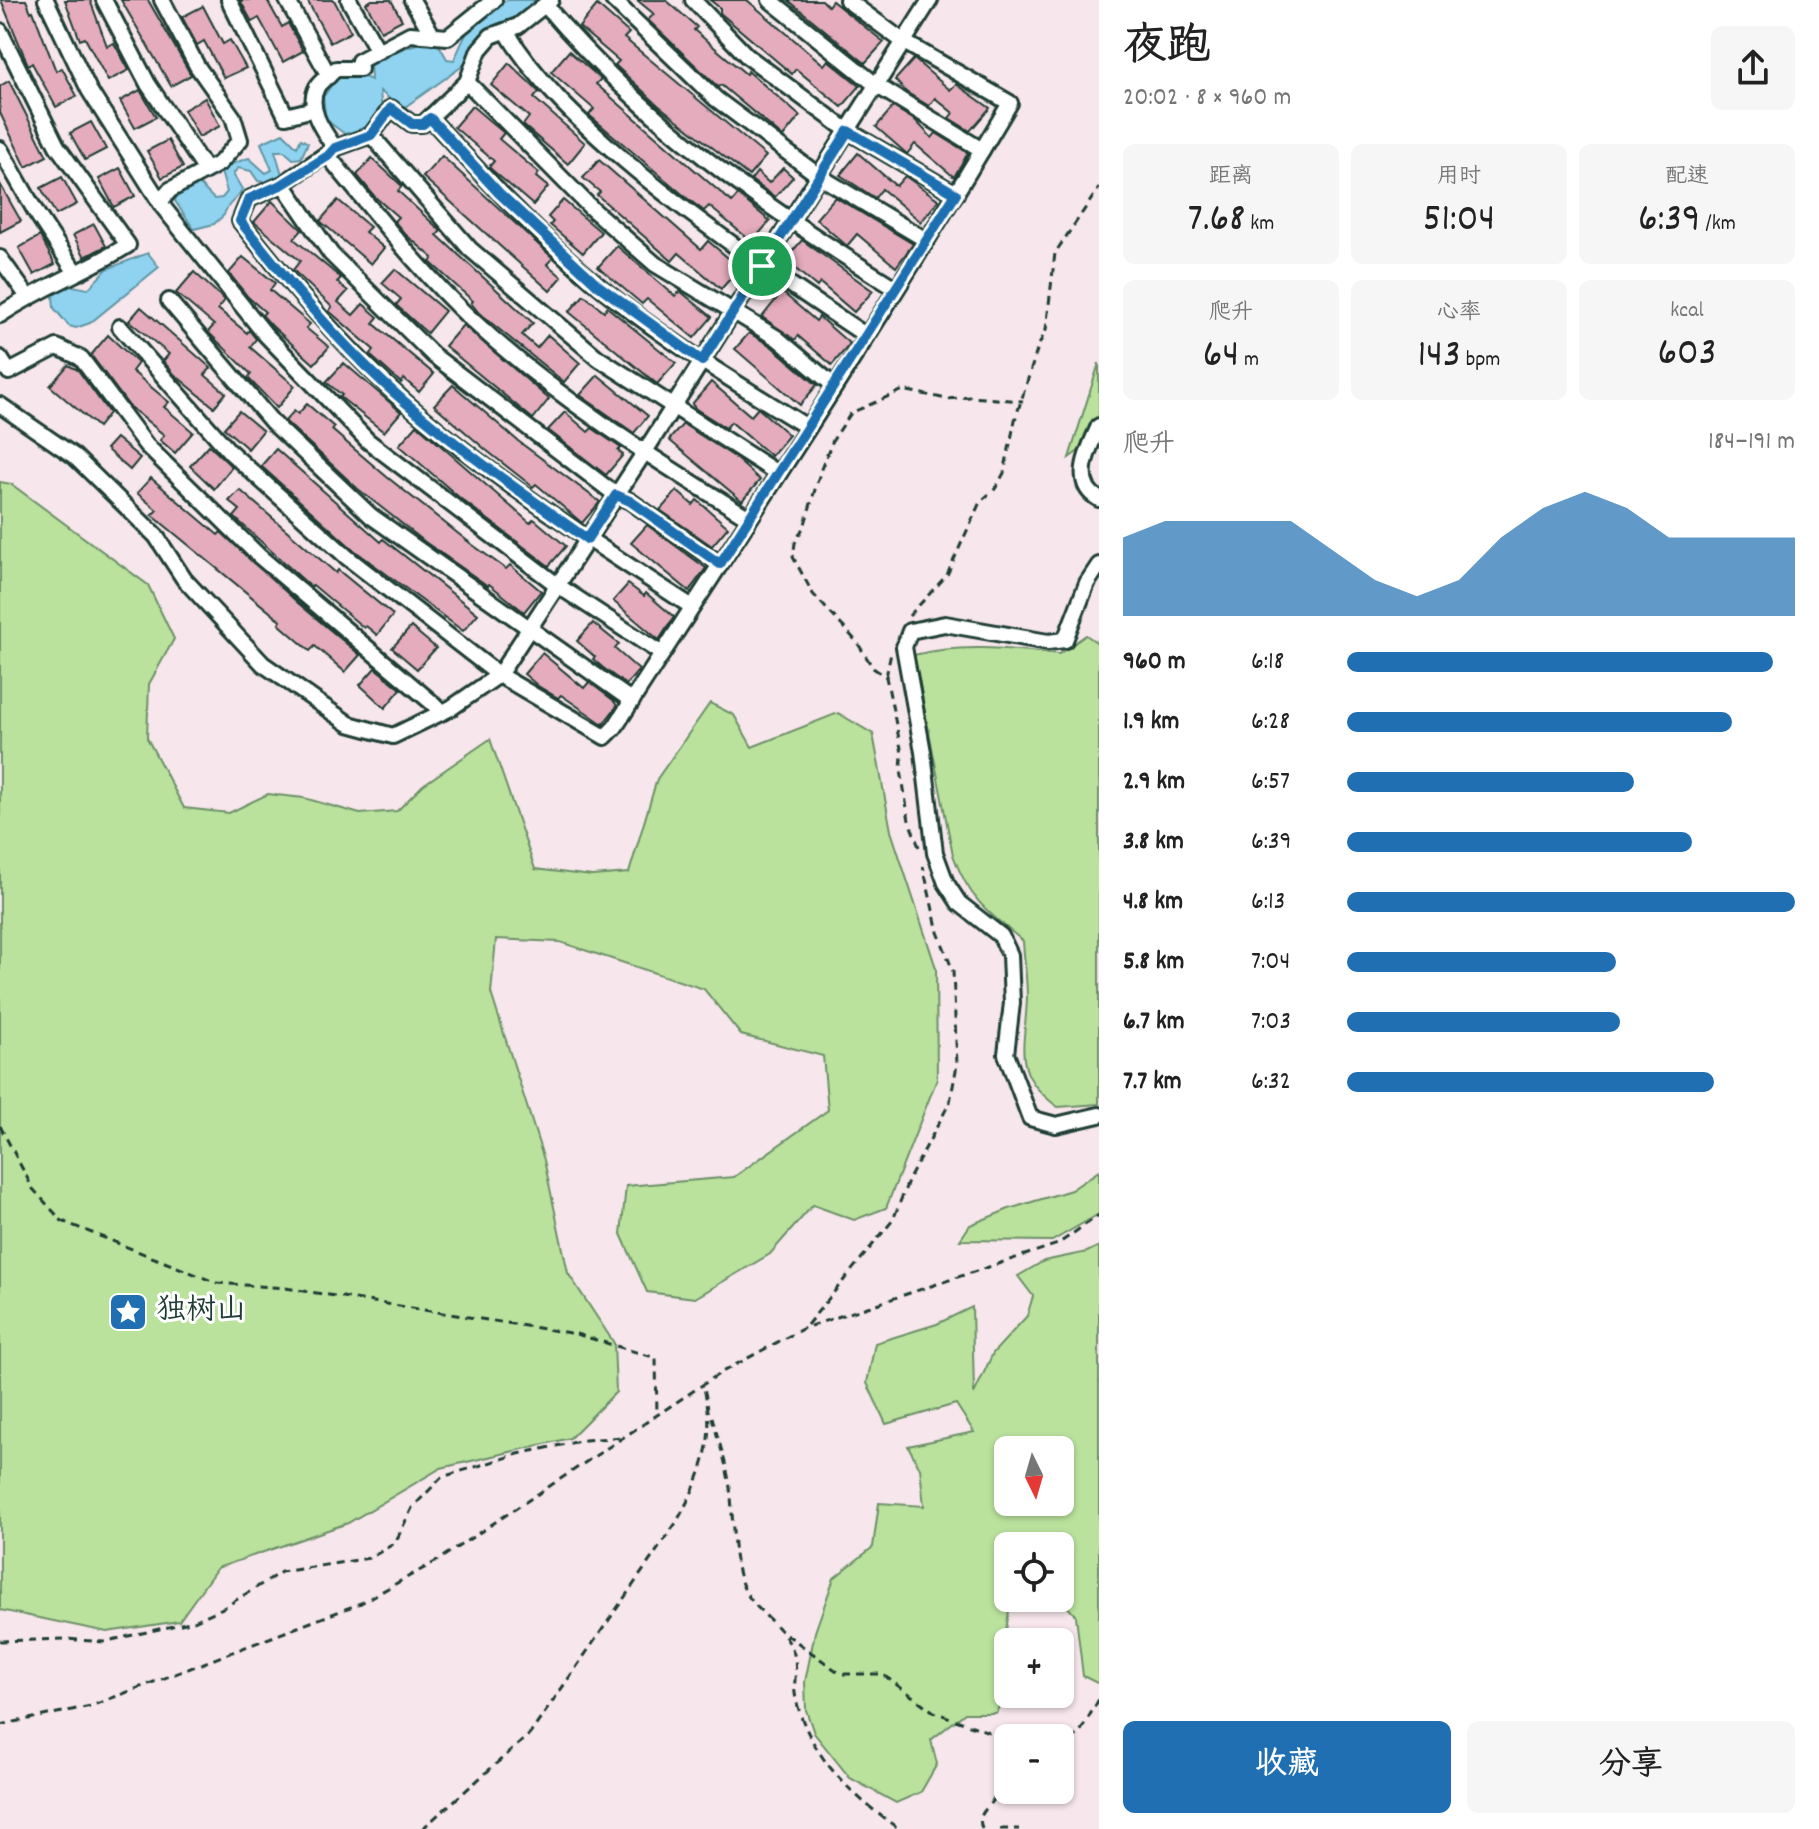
<!DOCTYPE html>
<html lang="zh">
<meta charset="utf-8">
<style>
:root{--surface:#fff;--page:#f6f6f6;--text:#222;--muted:#767676;--accent:#1f6fb2}
body{margin:0;font-family:Dekko,"LXGW WenKai TC",sans-serif;background:var(--page);color:var(--text);height:100vh;display:flex;flex-direction:column;font-size:30px;white-space:nowrap}
*{box-sizing:border-box;margin:0}
p{font-size:26px;color:var(--muted)}
.icon{flex:none;width:44px;height:44px;fill:none;stroke:currentColor;stroke-width:2;stroke-linecap:round;stroke-linejoin:round}
.map{position:relative;flex:1;overflow:hidden}
.panel{display:flex;flex-direction:column;background:var(--surface);width:720px}
.panel>*{flex:none}
.needle{width:52px;rotate:175deg}
.tools{position:absolute;left:994px;top:1436px;display:grid;gap:16px}
.tools a{display:grid;place-items:center;width:80px;height:80px;border-radius:12px;background:var(--surface);box-shadow:0 2px 6px #0004;font-size:40px}
.pin{position:absolute;display:grid;place-items:center;width:68px;height:68px;color:#fff;margin:-34px;border:4px solid #fff;border-radius:50%;box-shadow:0 2px 8px #0007}
.round{display:grid;place-items:center;flex:none;width:84px;height:84px;border-radius:12px;background:var(--page)}
.headline{display:flex;align-items:center;justify-content:space-between;height:136px;padding:0 24px}
h1{font-size:44px;font-weight:600;line-height:60px}
.stats{display:grid;grid-template-columns:repeat(3,1fr);gap:12px;height:136px;padding:8px 24px}
.stats div{display:grid;align-content:center;border-radius:12px;background:var(--page);text-align:center}
.stats b{font-size:40px;font-weight:600}
.stats small{font-size:22px;font-weight:400}
.stats p{font-size:22px}
.chart{height:224px;padding:16px 24px}
.chart p{display:flex;justify-content:space-between}
.chart svg{width:100%;height:144px;margin-top:8px;fill:var(--accent);opacity:.7}
.primary-button{display:flex;gap:16px;margin-top:auto;padding:16px 24px}
.primary-button a{flex:1;height:92px;border-radius:12px;background:var(--accent);color:#fff;font-size:32px;font-weight:600;line-height:92px;text-align:center}
.primary-button a+a{background:var(--page);color:var(--text)}
ul{padding:0 24px;list-style:none;font-size:26px}
li{display:grid;grid-template-columns:128px 96px 1fr;align-items:center;height:60px}
li i{height:20px;border-radius:10px;background:var(--accent)}
main{display:flex;flex:1;min-height:0}
.map>svg:first-child{display:block}
.green{fill:#bae29d;stroke:#6c9068;stroke-width:2;fill-rule:evenodd}
.water{fill:#8fd3f1;stroke:#6297a5;stroke-width:2}
.building{fill:#e4acbd;stroke:#1f3d34;stroke-width:2}
.lines{fill:none;stroke-linecap:round;stroke-linejoin:round}
.minor-casing{stroke:#1f3d34;stroke-width:20}
.path{stroke:#1f3d34;stroke-width:3;stroke-dasharray:8 6;stroke-linecap:butt}
.minor{stroke:#fff;stroke-width:14}
.route-casing{stroke:#fff;stroke-width:16}
.route{stroke:#1f6fb2;stroke-width:10}
.labels{text-anchor:middle;dominant-baseline:central;stroke-width:6;stroke-linejoin:round;paint-order:stroke}
.poi-label{font-size:30px;fill:#1f3d34;stroke:#fff;text-anchor:start}
</style>
<main>
<div class="map">
<svg width="1099" height="1829" viewBox="0 0 1099 1829">
<rect width="100%" height="100%" fill="#f7e6eb"/>
<filter id="ink" filterUnits="userSpaceOnUse"><feTurbulence type="fractalNoise" baseFrequency=".0125" numOctaves="2"/><feDisplacementMap in="SourceGraphic" scale="16" xChannelSelector="R" yChannelSelector="G"/><feConvolveMatrix kernelMatrix="1 2 1 2 8 2 1 2 1" color-interpolation-filters="sRGB"/></filter>
<g filter="url(#ink)">
<g class="green">
<path d="M1099,363V436L1069,458Z"/>
<path d="M0,482L11,484L148,585L174,639L149,684L147,738L184,808L229,813L268,794L304,798L360,814L397,811L423,785L490,739L535,869L592,876L629,873L657,779L710,703L734,715L752,747L838,713L873,734L891,831L936,968L937,1079L886,1208L854,1220L813,1205L770,1254L695,1298L647,1292L621,1234L626,1186L734,1177L828,1110L823,1056L741,1035L704,989L560,942L496,939L491,993L544,1160L568,1273L614,1343L616,1392L570,1438L441,1468L348,1523L217,1568L179,1621L107,1632L0,1610Z"/>
<path d="M1086,635L1099,644V1104L1058,1107C1009,1072 1026,1046 1027,997C1027,978 1024,959 1023,941C987,912 969,899 953,855L914,655C962,643 1010,649 1059,654Z"/>
<path d="M1099,1171V1214L1052,1241L960,1240L970,1225L1009,1209L1071,1190Z"/>
<path d="M1099,1246V1684L1083,1676L1076,1616L1059,1598L1060,1546H1008V1598H1011L1003,1650L1008,1687L996,1713H965L931,1740L937,1764L921,1792L896,1803L850,1778L814,1733L806,1710L805,1682L815,1632L834,1578L873,1547L879,1503L924,1506L920,1468L908,1446L974,1432L956,1404L886,1424L867,1383L875,1343L937,1324L972,1307L974,1394L993,1353L1027,1316L1033,1296L1018,1276L1044,1261L1087,1252ZM1008,1450H1060V1502H1008Z"/>
</g>
<g class="water">
<path d="M507,0H546L519,20L492,27L481,35L471,60L402,109L380,91L382,112L368,130L345,134L326,120L323,97L337,78L360,75L371,80L370,63L383,55L435,38L447,59L454,60L472,21Z"/>
<path d="M283,133L297,147L301,139L308,143L301,158L293,159L284,151H275L282,174L268,183L258,181L251,171L238,168L233,174L242,189C238,200 227,202 224,215L214,224L194,229L175,201L179,189L198,183L214,199L222,198L227,192L221,172L229,165L249,158L266,173L272,170L261,143Z"/>
<path d="M148,253L159,267L90,323L76,328L69,326L54,308L53,295L68,285L88,289L107,269Z"/>
</g>
<g class="building">
<path d="M1,0H26L31,12L33,11L56,71L62,68L77,96L56,107L32,63L28,65Z"/>
<path d="M65,0H90L107,46L114,43L129,70L108,81L85,38L80,40Z"/>
<path d="M121,0H148L191,75L171,86Z"/>
<path d="M240,0H267L282,27L288,23L303,51L283,62L259,18L252,22Z"/>
<path d="M307,0H334L351,32L330,43Z"/>
<path d="M372,0H391L402,20L381,31L366,3Z"/>
<path d="M637,0H666L697,27L694,30L721,53L746,74L748,71L800,116L783,137L721,85L718,87L648,20L654,14Z"/>
<path d="M710,0H747L824,65L828,60L860,86L842,107L796,69L792,74L720,13V8Z"/>
<path d="M788,0H822L828,6L832,1L884,42L865,63Z"/>
<path d="M597,5L629,33L624,38L766,156L749,176L658,105L615,65L619,61L579,27Z"/>
<path d="M203,6L223,44L230,40L246,68L224,78L204,41L197,45L182,17Z"/>
<path d="M569,51L601,79L596,84L713,186L732,202L738,195L770,221L752,242L709,206L704,211L688,199L589,115L594,109L551,72Z"/>
<path d="M914,59L950,90L956,84L990,108L970,131L949,118L953,113L935,98L929,106L906,92L895,80Z"/>
<path d="M509,63L539,92L534,98L585,143L568,164L523,125L529,117L491,85Z"/>
<path d="M9,81L47,156L26,167L0,113V86Z"/>
<path d="M140,90L156,117L135,128L120,101Z"/>
<path d="M205,98L220,126L199,137L184,110Z"/>
<path d="M472,106L504,133L499,139L539,173L536,177L548,187L533,205L492,170L489,167L494,161L454,127Z"/>
<path d="M893,107L916,121L932,138L936,133L968,153L954,177L915,144L907,154L876,127Z"/>
<path d="M91,122L106,149L85,160L70,133Z"/>
<path d="M168,140L183,167L162,178L147,151Z"/>
<path d="M858,153L896,186L905,176L939,200L921,222L882,189L875,198L840,175Z"/>
<path d="M442,156L553,258L547,264L562,277L550,291L423,177Z"/>
<path d="M372,158L402,186L398,191L441,231L437,235L533,323L522,335L537,348L548,335L580,363L564,382L479,313L471,303L473,301L430,262L433,258L405,234L394,221L398,217L375,197L357,175Z"/>
<path d="M599,160L701,249L708,241L740,268L721,289L679,253L672,261L597,195L600,192L583,178Z"/>
<path d="M120,168L135,196L114,207L99,179Z"/>
<path d="M783,168L793,177L775,197L751,180L757,172L769,183Z"/>
<path d="M62,177L77,204L56,215L41,188Z"/>
<path d="M0,184L21,221L0,232Z"/>
<path d="M835,197L913,244L896,267L857,234L847,246L816,219Z"/>
<path d="M338,200L370,227L365,232L384,248L371,264L320,221Z"/>
<path d="M563,200L601,232L583,253L550,225L553,222L548,217Z"/>
<path d="M272,201L302,230L294,239L341,278L337,282L348,291L338,302L353,315L363,304L378,317L373,323L434,374L419,392L404,379L401,383L370,355L374,350L329,311L332,307L293,270L300,261L254,222Z"/>
<path d="M94,224L106,246L85,257L73,235Z"/>
<path d="M40,236L55,264L34,275L19,248Z"/>
<path d="M802,240L873,291L854,312L820,283L817,287L785,260Z"/>
<path d="M617,246L675,296L680,291L712,317L694,338L647,299L642,304L598,267Z"/>
<path d="M243,257L275,283L270,290L310,324L306,328L329,347L314,364L272,326L262,315L265,312L248,297L229,273Z"/>
<path d="M395,269L445,311L427,333L396,305L401,299L382,283Z"/>
<path d="M194,272L225,300L218,309L247,333L249,330L256,339L250,347L295,386L277,408L248,378L251,374L208,332L214,325L176,293Z"/>
<path d="M782,292L816,321L819,317L850,344L832,365L798,336L795,340L762,317Z"/>
<path d="M584,295L604,311L607,307L676,363L657,384L569,312Z"/>
<path d="M141,307L211,368L205,375L226,393L214,407L174,374L163,361L169,354L129,321Z"/>
<path d="M463,325L549,399L533,419L445,346Z"/>
<path d="M749,333L771,346L817,385L800,405L735,349Z"/>
<path d="M108,335L138,363L132,371L169,402L164,407L193,432L175,453L160,440L164,435L129,406L91,355Z"/>
<path d="M344,363L401,412L384,432L340,397L342,395L326,382Z"/>
<path d="M68,365L78,370L109,413L98,427L50,386Z"/>
<path d="M598,375L648,416L634,433L580,395Z"/>
<path d="M711,382L751,416L758,408L789,435L771,456L731,422L726,428L696,409L692,404Z"/>
<path d="M453,385L518,441L600,502L582,523L536,484L533,487L486,450L434,405Z"/>
<path d="M307,404L334,427L332,430L387,477L470,543L506,569L510,565L541,591L524,612L489,584L488,586L425,542L358,489L285,421L294,411L298,414Z"/>
<path d="M239,411L263,431L248,449L224,428Z"/>
<path d="M565,412L588,432L592,428L621,448L618,451L623,455L606,475L548,430Z"/>
<path d="M683,424L733,456L760,480L742,501L669,440Z"/>
<path d="M417,425L530,523L534,519L566,546L549,566L461,499L399,445Z"/>
<path d="M116,438L140,458L130,470L106,449Z"/>
<path d="M209,445L232,467L214,489L190,466Z"/>
<path d="M276,449L381,542L383,539L478,614L463,631L354,550L261,466Z"/>
<path d="M151,478L218,535L221,532L298,603L360,655L345,672L315,646L310,651L279,624L281,621L152,515L157,510L137,493Z"/>
<path d="M240,490L336,573L338,570L393,615L377,635L366,626L364,628L313,585L311,587L234,517L240,510L229,501Z"/>
<path d="M677,491L693,505L697,500L728,527L712,546L660,510Z"/>
<path d="M647,525L706,568L689,591L631,543Z"/>
<path d="M628,584L644,596L646,593L674,617L659,640L613,601Z"/>
<path d="M593,623L619,644L615,649L639,670L626,685L602,667L593,659L595,657L577,641Z"/>
<path d="M411,627L436,648L417,669L392,648Z"/>
<path d="M542,653L584,688L589,682L613,700L617,706L603,724L561,695L558,698L538,686L524,674Z"/>
<path d="M375,668L401,689L385,708L360,685Z"/>
</g>
<g class="lines">
<g class="minor-casing">
<g id="minor">
<path d="M46,0L89,90L163,207L264,333L368,441L557,585L662,654"/>
<path d="M104,0L148,84L205,169"/>
<path d="M229,0L286,116L314,109"/>
<path d="M287,0L329,76"/>
<path d="M349,0L378,51"/>
<path d="M412,0L433,36"/>
<path d="M551,0L518,26L491,36L479,50L467,82L423,124H412L391,108L371,135L335,148L283,184L249,199L240,221C290,285 343,347 404,401C493,479 594,543 692,607"/>
<path d="M613,0L716,99L819,176L926,240"/>
<path d="M693,0L747,56L848,131L956,194"/>
<path d="M770,0L876,85L982,150"/>
<path d="M546,6C648,126 763,206 895,288"/>
<path d="M0,31L57,146L128,245C87,271 41,287 0,315"/>
<path d="M506,31C537,82 579,121 624,160C700,225 783,280 865,335"/>
<path d="M467,82L592,209L655,264L777,338L833,385"/>
<path d="M430,118C483,176 538,235 599,286C664,339 736,383 807,427"/>
<path d="M371,135L470,249L598,358L777,473"/>
<path d="M335,148C323,131 306,108 317,87C320,81 331,74 336,69H360L359,61L410,34L448,37L494,0"/>
<path d="M0,149L37,214L76,273"/>
<path d="M328,156C374,211 419,271 472,320C556,398 652,458 749,518"/>
<path d="M283,184L331,254L433,355L616,495L630,501L720,564"/>
<path d="M160,202L170,190L220,163L240,140L233,117L197,66L162,0"/>
<path d="M0,258L28,297"/>
<path d="M169,301L272,422L371,516L632,701"/>
<path d="M120,327L230,452L348,558L499,675L605,737L615,727C748,520 885,315 1010,103L904,42L847,0"/>
<path d="M0,358L9,372L57,347L81,358L146,445L259,556L443,712"/>
<path d="M0,405L74,456L156,536L184,579L263,664L349,724L393,736L451,708L499,675L644,453L930,0"/>
<path d="M1099,426C1089,448 1070,483 1099,499"/>
<path d="M1099,565L1087,583L1065,640L1048,642L945,624L910,631L904,647L923,752L935,853L946,883L959,903L1001,936L1010,955L1012,1003L1006,1054L1030,1118L1056,1125L1099,1115"/>
</g>
</g>
<g class="path">
<path d="M909,616L947,575L980,502L995,489L1004,473L1015,420L1038,347L1046,330L1055,253L1099,188"/>
<path d="M886,677L891,653"/>
<path d="M919,847L909,821L901,770L902,753L886,677L873,668L857,642L813,594L793,557L795,543L805,524L821,469L833,440L851,413L903,390L947,399L970,397L1023,401"/>
<path d="M0,1126L33,1189L62,1221L217,1283L285,1288L576,1334L656,1358L657,1416"/>
<path d="M807,1325L893,1220L909,1179L950,1102L957,1065L953,971L938,932L923,866"/>
<path d="M712,1417C718,1440 727,1464 730,1488C734,1518 731,1556 742,1584C753,1612 783,1624 793,1651C799,1668 792,1683 796,1699C810,1757 852,1796 899,1829"/>
<path d="M786,1634L841,1674H882L934,1712L1008,1739"/>
<path d="M0,1641L67,1639L103,1642L194,1621L225,1607L281,1572L370,1558L395,1543L412,1508L442,1477L518,1454L585,1440L623,1437"/>
<path d="M0,1725L91,1706L361,1603L435,1562L722,1372L804,1328L1058,1244L1099,1215"/>
<path d="M1060,1749L1079,1734L1099,1699"/>
<path d="M422,1829L530,1734L676,1523C702,1476 718,1438 703,1385"/>
<path d="M982,1829C977,1815 985,1811 992,1801C999,1791 999,1781 1008,1772"/>
<path d="M1000,1829H1019"/>
</g>
<use href="#minor" class="minor"/>
</g>
</g>
<g class="lines" filter="url(#ink)">
<g class="route-casing">
<path id="route" d="M391,108L412,124H423L430,118L499,193L599,286L702,361L848,131L956,194L720,564L630,501L616,495L587,539C525,495 463,452 405,402C343,349 291,285 240,221L249,199L283,184L328,156L335,148L371,135Z"/>
</g>
<use href="#route" class="route"/>
</g>
<defs>
<g id="sight-square" transform="scale(2)"><rect x="-9" y="-9" width="18" height="18" rx="4" fill="#1f6fb2" stroke="#fff"/><path d="M0-6L1.8-2.2L6-1.7L2.9 1.2L3.7 5.4L0 3.3L-3.7 5.4L-2.9 1.2L-6-1.7L-1.8-2.2Z" fill="#fff"/></g>
</defs>
<g fill-rule="evenodd">
<use href="#sight-square" x="128" y="1312"/>
</g>
<g class="labels">
<g class="poi-label">
<text x="156" y="1312">独树山</text>
</g>
</g>
</svg>
<div class="tools">
<a><svg class="needle" viewBox="-14 -14 28 28"><path d="M0-13l5 13h-10z" fill="#e53935"/><path d="M0 13l5-13h-10z" fill="#767676"/></svg></a>
<a><svg class="icon" aria-label="locate" viewBox="0 0 24 24"><circle cx="12" cy="12" r="6"/><path d="M12 2v4M12 18v4M2 12h4M18 12h4"/></svg></a>
<a>+</a>
<a>−</a>
</div>
<div class="pin" style="left:762px;top:266px;background:#1e9e55"><svg class="icon" aria-label="arrive" viewBox="0 0 24 24"><path d="M6 21V4h12l-3 4 3 4H6"/></svg></div>
</div>
<section class="panel">
<div class="headline"><div><h1>夜跑</h1><p>20:02 · 8 × 960 m</p></div><a class="round"><svg class="icon" aria-label="share" viewBox="0 0 24 24"><path d="M12 15V3M7 8l5-5 5 5M5 13v7h14v-7"/></svg></a></div>
<div class="stats">
<div><p>距离</p><b>7.68<small> km</small></b></div>
<div><p>用时</p><b>51:04</b></div>
<div><p>配速</p><b>6:39<small> /km</small></b></div>
</div>
<div class="stats">
<div><p>爬升</p><b>64<small> m</small></b></div>
<div><p>心率</p><b>143<small> bpm</small></b></div>
<div><p>kcal</p><b>603</b></div>
</div>
<div class="chart"><p><span>爬升</span>184–191 m</p>
<svg viewBox="0 0 160 44" preserveAspectRatio="none"><path d="M0 44V20L10 15L20 15L30 15L40 15L50 24L60 33L70 38L80 33L90 20L100 11L110 6L120 11L130 20L140 20L150 20L160 20V44z"/></svg>
</div>
<ul>
<li><b>960 m</b>6:18<i style="width:95%"></i></li>
<li><b>1.9 km</b>6:28<i style="width:86%"></i></li>
<li><b>2.9 km</b>6:57<i style="width:64%"></i></li>
<li><b>3.8 km</b>6:39<i style="width:77%"></i></li>
<li><b>4.8 km</b>6:13<i style="width:100%"></i></li>
<li><b>5.8 km</b>7:04<i style="width:60%"></i></li>
<li><b>6.7 km</b>7:03<i style="width:61%"></i></li>
<li><b>7.7 km</b>6:32<i style="width:82%"></i></li>
</ul>
<div class="primary-button"><a>收藏</a><a>分享</a></div>
</section>
</main>
